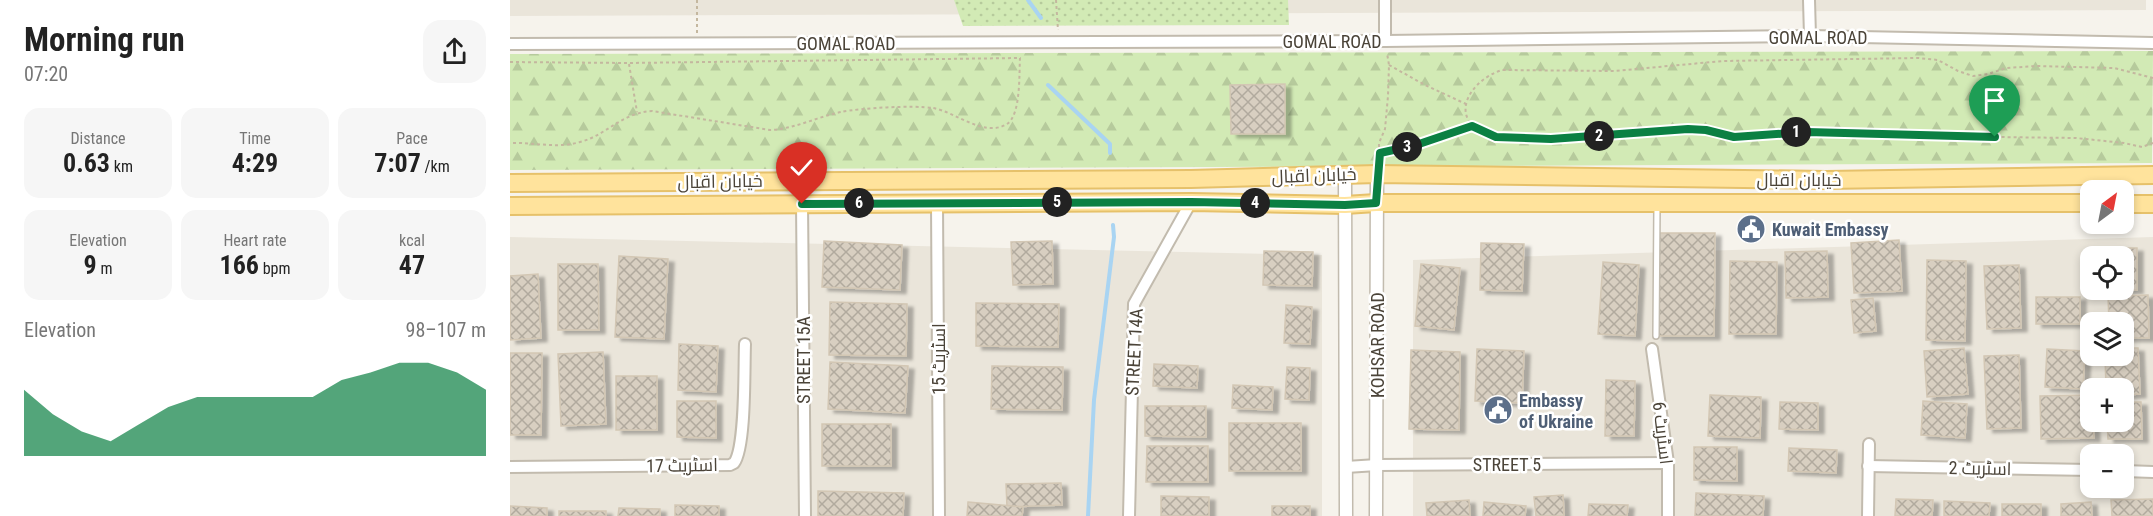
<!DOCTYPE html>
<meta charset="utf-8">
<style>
:root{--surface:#fff;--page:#f6f6f6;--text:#222;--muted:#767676;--accent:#0b8043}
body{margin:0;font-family:"Roboto Condensed",Cairo,sans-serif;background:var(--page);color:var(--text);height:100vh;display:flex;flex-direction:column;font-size:22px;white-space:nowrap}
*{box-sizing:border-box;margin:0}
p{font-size:20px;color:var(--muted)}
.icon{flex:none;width:33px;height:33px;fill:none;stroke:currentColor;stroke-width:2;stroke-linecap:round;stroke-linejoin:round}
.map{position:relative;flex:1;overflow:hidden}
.panel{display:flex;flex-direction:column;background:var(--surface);width:510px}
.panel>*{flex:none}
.needle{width:39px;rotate:32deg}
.buttons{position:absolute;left:1570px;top:180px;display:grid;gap:12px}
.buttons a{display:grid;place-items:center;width:54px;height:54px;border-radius:12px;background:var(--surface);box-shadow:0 3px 9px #0003;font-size:30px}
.pin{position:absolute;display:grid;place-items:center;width:51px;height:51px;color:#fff;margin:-62px -26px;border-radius:50% 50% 50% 0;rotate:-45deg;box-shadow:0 0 6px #0007}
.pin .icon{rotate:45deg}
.km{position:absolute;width:30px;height:30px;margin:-15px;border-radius:50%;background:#222;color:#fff;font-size:16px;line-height:30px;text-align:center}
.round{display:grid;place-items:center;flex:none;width:63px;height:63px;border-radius:18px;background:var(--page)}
.summary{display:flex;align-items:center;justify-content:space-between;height:102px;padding:0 24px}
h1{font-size:33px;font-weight:700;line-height:45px}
.metrics{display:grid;grid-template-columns:repeat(3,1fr);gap:9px;height:102px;padding:6px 24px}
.metrics div{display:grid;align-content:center;border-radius:15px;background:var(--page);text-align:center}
.metrics b{font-size:26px;font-weight:700}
.metrics small{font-size:16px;font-weight:400}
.metrics p{font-size:16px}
.chart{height:168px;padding:12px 24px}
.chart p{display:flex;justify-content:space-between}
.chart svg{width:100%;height:108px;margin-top:6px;fill:var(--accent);opacity:.7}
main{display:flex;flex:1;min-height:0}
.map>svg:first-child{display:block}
.residential{fill:#eae5da;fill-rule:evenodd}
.grass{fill:url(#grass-dots)}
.forest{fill:url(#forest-firs)}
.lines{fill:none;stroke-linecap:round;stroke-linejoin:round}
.stream{stroke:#a9d4f2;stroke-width:4}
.building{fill:url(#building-cross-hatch);stroke:#d3c7b4;stroke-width:1.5;filter:url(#shadow)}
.service-casing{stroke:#c2bbae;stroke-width:8}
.minor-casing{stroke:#c2bbae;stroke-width:14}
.tertiary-casing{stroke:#c2bbae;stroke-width:15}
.primary-casing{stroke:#e6c16a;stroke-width:20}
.path{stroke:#c4b79f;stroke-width:2;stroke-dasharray:3 3;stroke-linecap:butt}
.service{stroke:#fff;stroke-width:5}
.minor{stroke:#fff;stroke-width:10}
.tertiary{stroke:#fff;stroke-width:12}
.primary{stroke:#ffe39c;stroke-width:16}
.route-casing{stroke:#fff;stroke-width:12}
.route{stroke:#0b8043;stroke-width:8}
.labels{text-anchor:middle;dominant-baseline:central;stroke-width:5;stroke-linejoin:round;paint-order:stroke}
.street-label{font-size:18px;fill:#4b4439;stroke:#fff}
.service-label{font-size:18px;font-weight:bold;fill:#4e5e75;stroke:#fff;text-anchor:start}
</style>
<main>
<section class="panel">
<div class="summary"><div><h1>Morning run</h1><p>07:20</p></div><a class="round"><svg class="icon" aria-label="share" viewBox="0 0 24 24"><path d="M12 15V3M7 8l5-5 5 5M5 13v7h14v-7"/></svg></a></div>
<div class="metrics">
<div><p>Distance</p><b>0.63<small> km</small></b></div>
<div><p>Time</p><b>4:29</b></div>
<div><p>Pace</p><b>7:07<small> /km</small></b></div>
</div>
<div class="metrics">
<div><p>Elevation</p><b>9<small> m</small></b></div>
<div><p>Heart rate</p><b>166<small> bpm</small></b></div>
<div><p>kcal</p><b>47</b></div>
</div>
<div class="chart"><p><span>Elevation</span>98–107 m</p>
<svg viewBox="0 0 160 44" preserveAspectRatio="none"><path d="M0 44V17L10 27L20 34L30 38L40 31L50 24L60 20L70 20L80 20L90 20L100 20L110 13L120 10L130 6L140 6L150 10L160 17V44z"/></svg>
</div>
</section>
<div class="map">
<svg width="1643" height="516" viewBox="0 0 1643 516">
<defs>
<pattern id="grass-dots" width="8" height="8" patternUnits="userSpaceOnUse" patternTransform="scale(1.5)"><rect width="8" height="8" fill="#d2eab5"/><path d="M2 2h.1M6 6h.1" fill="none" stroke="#b6ca9c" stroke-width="1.8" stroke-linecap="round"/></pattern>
<pattern id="forest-firs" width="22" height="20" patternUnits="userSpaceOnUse" patternTransform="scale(1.5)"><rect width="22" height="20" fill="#d2eab5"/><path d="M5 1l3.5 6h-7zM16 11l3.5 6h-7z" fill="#b6ca9c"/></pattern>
<pattern id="building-cross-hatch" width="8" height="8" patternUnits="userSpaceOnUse" patternTransform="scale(1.5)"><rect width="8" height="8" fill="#d8cfc1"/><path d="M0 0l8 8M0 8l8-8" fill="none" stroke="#b1aa9e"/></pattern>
<filter id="shadow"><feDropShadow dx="6" dy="3.5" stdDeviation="1.5" flood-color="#0004"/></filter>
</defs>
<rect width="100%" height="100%" fill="#f6f3ec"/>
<g class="residential">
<path d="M0,0H1636V10L0,16Z"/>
<path d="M0,237L812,255V516H0Z"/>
<path d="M1643,237V516H903V260ZM1581,256H1614V290H1581ZM1581,322H1614V356H1581ZM1581,388H1614V422H1581ZM1581,454H1614V488H1581Z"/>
</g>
<path class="grass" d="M444,0H778L779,25L453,26Z"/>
<path class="forest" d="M1643,51L1642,163L0,170V54Z"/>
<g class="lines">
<g class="stream">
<path d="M518,0L531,18"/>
<path d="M538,85L600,144V153"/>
<path d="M578,516L584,400L604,237L603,225"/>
</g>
</g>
<g class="building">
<path d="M775,84V134H721L720,85Z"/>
<path d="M1147,233H1205L1204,336H1146Z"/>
<path d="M1389,240L1392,291L1344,293L1341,243Z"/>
<path d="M314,241L392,245L390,290L312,287Z"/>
<path d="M542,241L543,284L503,285L501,242Z"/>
<path d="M971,243L1014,244L1012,291L970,290Z"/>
<path d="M1598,248H1627V290H1598H1614V256H1598Z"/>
<path d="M754,251L803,252L802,286L753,285Z"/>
<path d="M1317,251L1318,297L1276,298L1275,252Z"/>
<path d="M109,256L158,259L154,339L105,337Z"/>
<path d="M1417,260L1456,261L1455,341L1416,340Z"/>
<path d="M1220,261L1267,262L1266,334H1219Z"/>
<path d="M1093,262L1129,265L1125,336L1088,334Z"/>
<path d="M48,264H88L89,330H48Z"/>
<path d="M911,264L950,268L944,330L905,326Z"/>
<path d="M1509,265L1511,328L1477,329L1474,266Z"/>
<path d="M28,274L31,338L0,340V276Z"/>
<path d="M1638,295L1639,338H1614V322H1599L1598,296Z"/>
<rect x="1526" y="297" width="44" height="27"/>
<path d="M1363,298L1366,331L1344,333L1341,300Z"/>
<path d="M320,302L397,304L396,356L319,355Z"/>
<path d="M466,303L549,304L548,347L466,346Z"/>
<path d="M776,305L802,307L800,344L774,343Z"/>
<path d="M169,344L208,346L206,392L168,390Z"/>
<path d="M1454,348L1458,394L1417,397L1414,351Z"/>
<path d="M1614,348H1628L1630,394L1614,395V388H1596L1595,356H1614Z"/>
<path d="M967,349L1014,351L1012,403L965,401Z"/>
<path d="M1537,349L1575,351L1573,389L1535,387Z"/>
<path d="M901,350L950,352L949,430L899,429Z"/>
<path d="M93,352L96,424L51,426L48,354Z"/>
<path d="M0,353H32L31,435H0Z"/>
<path d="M1509,355L1511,428L1477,429L1474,356Z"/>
<path d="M320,362L398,366L395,413L318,409Z"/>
<path d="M644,364L688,366L687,388L643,386Z"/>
<path d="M482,366L553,367L552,410L481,409Z"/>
<path d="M777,367L800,368L799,400L775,399Z"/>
<rect x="106" y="376" width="41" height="54"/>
<path d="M1096,380L1125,381L1124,436H1095Z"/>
<path d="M723,385L763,387L762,410L722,408Z"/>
<path d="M1200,395L1251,397L1250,438L1198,436Z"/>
<path d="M1581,395V422H1583L1584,438L1531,439L1530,396Z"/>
<path d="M167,401H206V438L167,437Z"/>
<path d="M1413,401L1457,404L1455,438L1411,435Z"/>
<path d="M1270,402L1308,403V430L1269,429Z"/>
<path d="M1614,402H1631L1632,439H1598L1597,422H1614Z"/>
<path d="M635,406H696V437L635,436Z"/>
<rect x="719" y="423" width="72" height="48"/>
<rect x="312" y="424" width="69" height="42"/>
<path d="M637,446H698V482H636Z"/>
<path d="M1184,447H1227V481L1184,480Z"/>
<path d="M1279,448L1327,450L1326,473L1278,471Z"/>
<path d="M551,483L552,505L497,507L496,484Z"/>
<path d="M308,491L394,493L393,516H308Z"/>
<path d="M1186,493L1254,496L1253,516H1185Z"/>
<path d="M1053,495L1054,516H1026L1024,497Z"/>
<path d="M651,496L699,497V516H651Z"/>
<path d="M1386,499L1423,500L1422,516H1385Z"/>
<path d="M1643,499V516H1602L1601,500Z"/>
<path d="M959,500L960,516H917L916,503Z"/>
<path d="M1434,501L1480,503L1479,516H1434Z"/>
<path d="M458,502L513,507L512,516H457Z"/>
<path d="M974,502L1016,506L1015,516H973Z"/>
<path d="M1581,502L1582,516H1551V504Z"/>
<path d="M1079,504L1118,505L1117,516H1078Z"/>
<rect x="1492" y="504" width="39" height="12"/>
<path d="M165,505L209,506V516H165Z"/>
<path d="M0,506L37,508V516H0Z"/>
<rect x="762" y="506" width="38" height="10"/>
<path d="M109,508L150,509V516H108Z"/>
<rect x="49" y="511" width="47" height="5"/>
</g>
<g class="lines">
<g class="service-casing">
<path id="service" d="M1146,336L1147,205"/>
</g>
<g class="minor-casing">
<g id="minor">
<path d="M875,0V41"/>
<path d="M1299,0L1300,36"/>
<path d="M0,44L875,41L1300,36L1643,43"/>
<path d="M427,203L429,516"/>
<path d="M292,204L295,516"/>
<path d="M1142,349L1158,463V516"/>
<path d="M1358,466L1581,470"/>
<path d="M0,467L220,465L224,463C236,447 234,367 235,344"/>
<path d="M836,467L867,465L1158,463"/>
<path d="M1614,471L1643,472"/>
<path d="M619,516L624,304L681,202"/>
<path d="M1358,516L1359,444"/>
</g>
</g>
<g class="tertiary-casing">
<g id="tertiary">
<path d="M835,175L836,516"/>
<path d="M866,516L867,174"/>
</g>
</g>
<g class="primary-casing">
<g id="primary">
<path d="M0,183L681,179L867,174L1316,180L1643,175"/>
<path d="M1614,204H1643"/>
<path d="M0,206L681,202L835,205L866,203H1581"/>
</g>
</g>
<g class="path">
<path d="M187,0V33"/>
<path d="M546,0L548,30"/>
<path d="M0,62L119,63L510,58C509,74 511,115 497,124C474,138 446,112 423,108C403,105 351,108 331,112C307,117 284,129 260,130L142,111C111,113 97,135 70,142C47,149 23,142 0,143"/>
<path d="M119,64L127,112"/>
<path d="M879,65L915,85L956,104"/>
<path d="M1643,78L1604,68L1527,66L1496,68L1478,74L1463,76L1448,71L1428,60L1408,58L1213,61L1104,71L992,70C955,82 936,125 985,136C1012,143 1044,139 1072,137C1107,135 1142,133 1178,129L1196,130L1224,137L1297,132L1403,136L1566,138L1614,143L1632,147L1643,143"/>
<path d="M870,153L906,145L962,126"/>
<path d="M869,159V143L875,129L878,96L879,65L877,53"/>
</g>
<use href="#service" class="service"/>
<use href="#minor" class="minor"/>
<use href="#tertiary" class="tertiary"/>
<use href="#primary" class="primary"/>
</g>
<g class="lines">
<g class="route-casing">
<path id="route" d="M292,204L681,202L835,205L866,203L870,153L906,145L962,126L986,137L1041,139L1178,129L1196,130L1224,137L1297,132L1485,137"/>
</g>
<use href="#route" class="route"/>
</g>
<defs>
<g id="civic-disc" transform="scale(1.5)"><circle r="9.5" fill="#5c6f8a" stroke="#fff"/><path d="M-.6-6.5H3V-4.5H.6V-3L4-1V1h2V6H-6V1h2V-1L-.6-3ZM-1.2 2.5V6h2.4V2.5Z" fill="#fff"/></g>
</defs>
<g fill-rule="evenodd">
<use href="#civic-disc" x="1241" y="229"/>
<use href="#civic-disc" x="988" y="410"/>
</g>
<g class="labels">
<g class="street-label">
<text x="1308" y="37">GOMAL ROAD</text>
<text x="822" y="41">GOMAL ROAD</text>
<text x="336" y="43">GOMAL ROAD</text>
<text transform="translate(804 175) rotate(-2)">خیابان اقبال</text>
<text x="1289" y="179">خیابان اقبال</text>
<text transform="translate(210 181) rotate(-1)">خیابان اقبال</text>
<text transform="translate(867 345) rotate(-90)">KOHSAR ROAD</text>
<text transform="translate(624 352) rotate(-87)">STREET 14A</text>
<text transform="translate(428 359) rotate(-90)">اسٹریٹ 15</text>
<text transform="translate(293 360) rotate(-90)">STREET 15A</text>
<text transform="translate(1153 433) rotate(83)">اسٹریٹ 6</text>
<text x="997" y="464">STREET 5</text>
<text transform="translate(172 465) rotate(-1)">اسٹریٹ 17</text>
<text transform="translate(1470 468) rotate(1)">اسٹریٹ 2</text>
</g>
<g class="service-label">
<text x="1262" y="229">Kuwait Embassy</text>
<text x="1009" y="400">Embassy<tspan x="1009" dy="21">of Ukraine</tspan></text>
</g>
</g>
</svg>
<div class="buttons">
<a><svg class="needle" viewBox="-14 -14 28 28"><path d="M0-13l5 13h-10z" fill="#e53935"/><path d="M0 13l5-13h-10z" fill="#767676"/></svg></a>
<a><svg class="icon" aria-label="locate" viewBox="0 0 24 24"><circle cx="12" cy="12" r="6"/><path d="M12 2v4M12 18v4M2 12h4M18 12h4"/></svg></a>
<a><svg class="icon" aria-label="layers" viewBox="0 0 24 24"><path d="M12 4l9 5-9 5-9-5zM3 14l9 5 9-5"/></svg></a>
<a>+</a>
<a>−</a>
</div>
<div class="pin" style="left:1485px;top:137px;background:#1e9e55"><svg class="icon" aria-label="arrive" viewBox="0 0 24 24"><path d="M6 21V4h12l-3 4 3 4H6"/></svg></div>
<div class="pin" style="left:292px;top:204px;background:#d93025"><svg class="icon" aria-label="check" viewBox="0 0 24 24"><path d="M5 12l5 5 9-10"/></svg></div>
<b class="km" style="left:1286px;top:132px">1</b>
<b class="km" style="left:1089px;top:136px">2</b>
<b class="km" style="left:897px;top:147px">3</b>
<b class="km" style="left:745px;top:203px">4</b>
<b class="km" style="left:547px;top:202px">5</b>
<b class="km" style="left:349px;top:203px">6</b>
</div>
</main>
